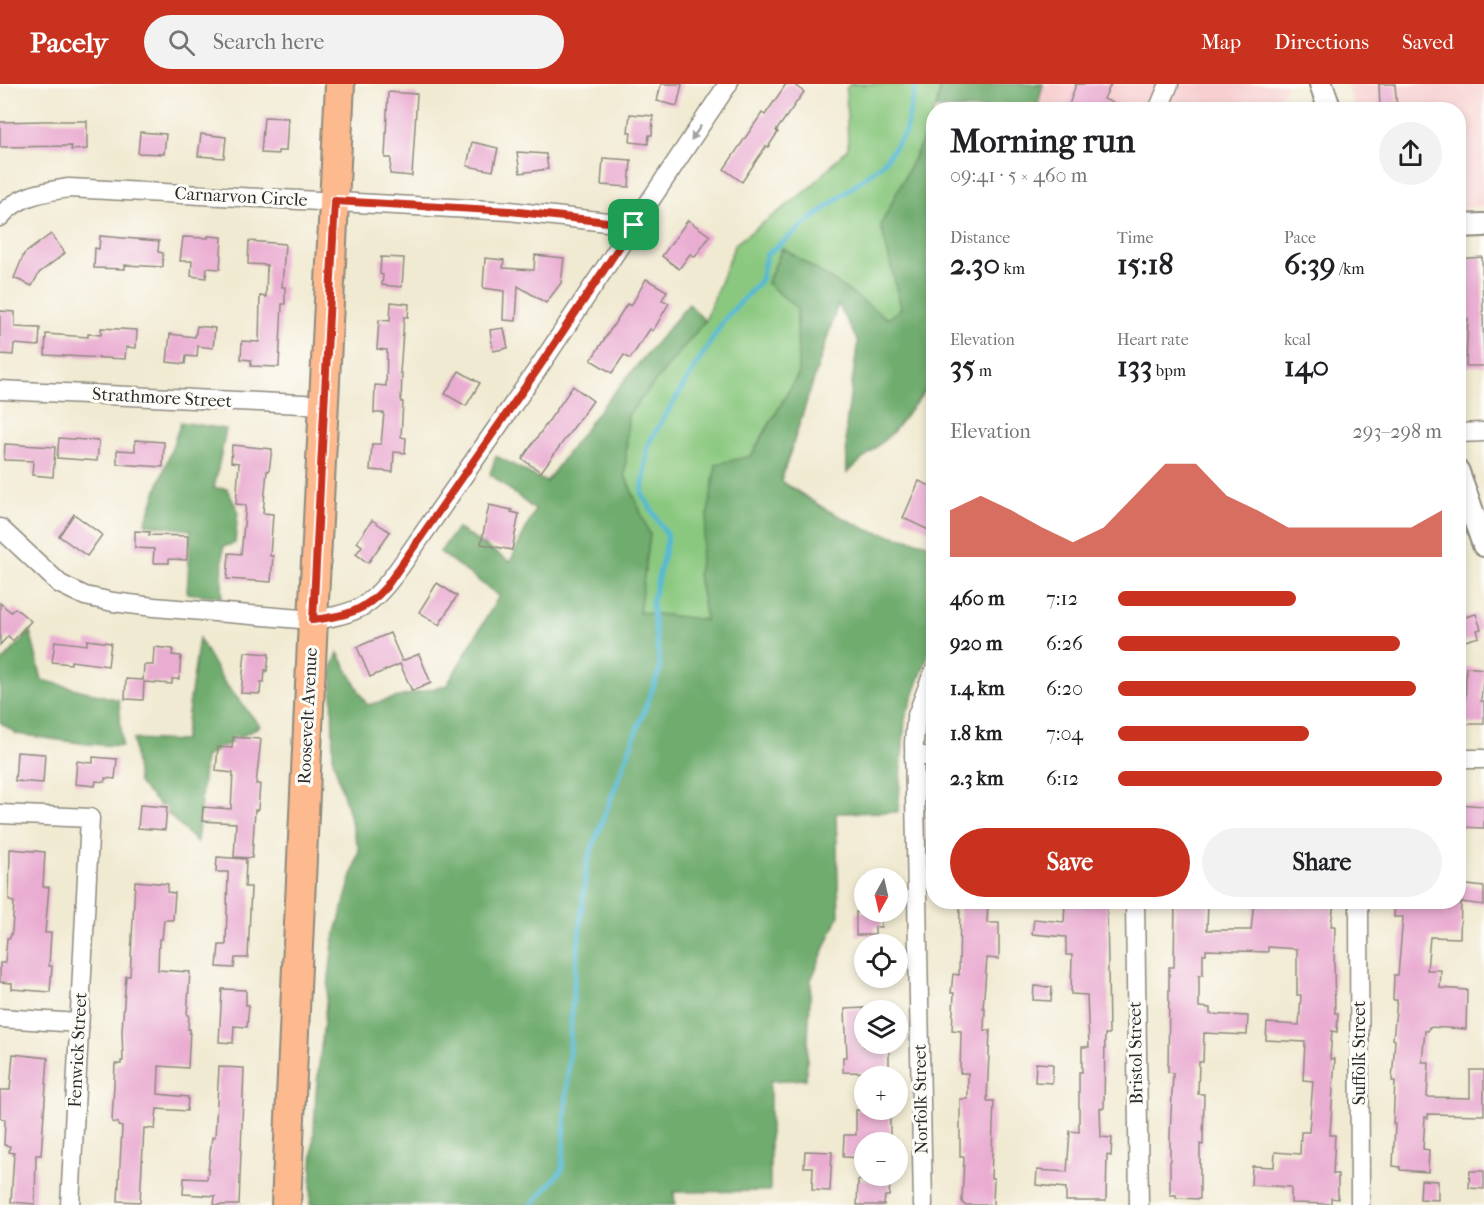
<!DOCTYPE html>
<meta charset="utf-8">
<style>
:root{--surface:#fff;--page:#f2f2f2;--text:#202124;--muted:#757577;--accent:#c8321e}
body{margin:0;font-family:"IM FELL French Canon",serif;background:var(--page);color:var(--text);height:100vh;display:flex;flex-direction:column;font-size:22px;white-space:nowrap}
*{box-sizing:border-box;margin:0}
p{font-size:20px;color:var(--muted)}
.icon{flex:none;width:33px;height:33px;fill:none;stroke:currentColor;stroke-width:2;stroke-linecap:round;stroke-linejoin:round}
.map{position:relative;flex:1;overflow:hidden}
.side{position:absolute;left:926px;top:18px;width:540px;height:807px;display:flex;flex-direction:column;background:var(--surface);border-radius:24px;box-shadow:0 3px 9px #0003}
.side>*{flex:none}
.needle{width:39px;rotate:188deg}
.fabs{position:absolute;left:854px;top:784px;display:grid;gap:12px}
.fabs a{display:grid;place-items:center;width:54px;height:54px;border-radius:50%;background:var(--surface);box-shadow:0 3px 9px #0003;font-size:30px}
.pin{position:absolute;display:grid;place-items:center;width:51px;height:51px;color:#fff;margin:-26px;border-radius:12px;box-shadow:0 3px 9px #0006}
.round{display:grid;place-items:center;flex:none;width:63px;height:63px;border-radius:32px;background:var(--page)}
.summary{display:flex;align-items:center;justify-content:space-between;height:102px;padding:0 24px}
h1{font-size:33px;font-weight:700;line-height:45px}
.figures{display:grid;grid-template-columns:repeat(3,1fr);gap:9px;height:102px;padding:6px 24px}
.figures div{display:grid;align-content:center}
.figures b{font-size:30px;font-weight:700}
.figures small{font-size:16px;font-weight:400}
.figures p{font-size:16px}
.chart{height:168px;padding:12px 24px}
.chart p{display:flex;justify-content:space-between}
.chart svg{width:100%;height:108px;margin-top:6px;fill:var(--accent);opacity:.7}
.primary-button{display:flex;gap:12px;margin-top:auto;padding:12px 24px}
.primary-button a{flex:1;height:69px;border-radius:36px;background:var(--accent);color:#fff;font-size:24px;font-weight:700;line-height:69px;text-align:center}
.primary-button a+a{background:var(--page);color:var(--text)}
ul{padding:0 24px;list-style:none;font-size:20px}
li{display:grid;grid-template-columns:96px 72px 1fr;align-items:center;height:45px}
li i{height:15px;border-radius:8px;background:var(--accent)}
header{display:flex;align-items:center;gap:36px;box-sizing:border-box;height:84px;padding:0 30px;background:var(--accent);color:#fff}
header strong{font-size:28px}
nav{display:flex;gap:33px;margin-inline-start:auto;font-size:21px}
.search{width:420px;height:54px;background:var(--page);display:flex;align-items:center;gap:15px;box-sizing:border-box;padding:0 21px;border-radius:33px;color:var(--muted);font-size:22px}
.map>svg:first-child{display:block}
.built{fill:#f7cfd0}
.green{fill:#8ac87f;stroke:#5a7a55;stroke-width:1.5}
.forest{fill:#6fac6e;stroke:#4d6c4c;stroke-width:1.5}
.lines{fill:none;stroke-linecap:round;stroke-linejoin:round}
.stream{stroke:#55b9d4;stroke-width:5}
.building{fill:#eaadd2}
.minor-casing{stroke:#8e8a7e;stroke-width:21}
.tertiary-casing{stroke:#8e8a7e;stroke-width:26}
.primary-casing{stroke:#8e8a7e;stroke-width:32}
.minor{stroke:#fff;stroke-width:18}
.tertiary{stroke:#fff;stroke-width:22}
.primary{stroke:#fcba8e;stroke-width:28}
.oneway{fill:#a0a0a0}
.route-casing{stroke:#fff;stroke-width:12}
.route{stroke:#c8321e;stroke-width:8}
.labels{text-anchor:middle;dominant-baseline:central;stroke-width:6;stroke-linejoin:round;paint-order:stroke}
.street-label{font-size:18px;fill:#2b2b2b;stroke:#fdfcf7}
</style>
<header>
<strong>Pacely</strong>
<div class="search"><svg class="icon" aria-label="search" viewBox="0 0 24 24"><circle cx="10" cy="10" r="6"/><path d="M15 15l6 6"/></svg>Search here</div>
<nav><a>Map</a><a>Directions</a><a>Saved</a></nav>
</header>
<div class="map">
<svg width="1484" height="1121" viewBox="0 0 1484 1121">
<rect width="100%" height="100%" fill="#fdfcf7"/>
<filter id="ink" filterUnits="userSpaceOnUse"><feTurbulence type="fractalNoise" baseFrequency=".0167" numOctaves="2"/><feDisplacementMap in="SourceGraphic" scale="12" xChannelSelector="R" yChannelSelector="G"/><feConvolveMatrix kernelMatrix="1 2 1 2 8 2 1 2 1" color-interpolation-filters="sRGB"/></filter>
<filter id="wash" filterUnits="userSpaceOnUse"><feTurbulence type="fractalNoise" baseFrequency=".008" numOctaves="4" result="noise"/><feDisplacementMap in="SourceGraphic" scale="24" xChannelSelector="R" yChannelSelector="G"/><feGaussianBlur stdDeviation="1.35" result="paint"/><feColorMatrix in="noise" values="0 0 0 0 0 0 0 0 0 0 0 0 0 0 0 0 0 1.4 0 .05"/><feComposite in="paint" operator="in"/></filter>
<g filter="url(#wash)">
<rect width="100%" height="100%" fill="#f1ead2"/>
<g class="built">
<path d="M1025,0H1287L1276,25L1044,26L1018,17Z"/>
<path d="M1346,0H1484V123L1458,124V26L1356,25Z"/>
</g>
<path class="green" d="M850,0H941L936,25L933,26V35L881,141L902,223L888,235L837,199L782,164L767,199L797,224L798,291L751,372L698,489L706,536L639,528L650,451L625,391L628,331L705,237L735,160L810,104L848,64L846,5Z"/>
<g class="forest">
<path d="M941,0H1043L1037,25H936Z"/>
<path d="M933,35V190L929,196L933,201V297L892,349L847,389L846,341L858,258L838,220L781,397L825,425L868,446L933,461V557L905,635L898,728L836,729L839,831L811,896L806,995L770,997V1107L674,1108L675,1121H310L316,1008L333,859L359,766L333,675L332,584L338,569L367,621L447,601L499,512L440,468L457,444L510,478L535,426L490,390L496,372L546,398L601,324L689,220L705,237L628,331L625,391L650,451L639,528L706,536L698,489L716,380L751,372L798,291L797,224L767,199L783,164L837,199L888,235L901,224L881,141Z"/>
<path d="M181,338L226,345L214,404L227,405L238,427L235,459L223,463L222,513L187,509L191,446L145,440Z"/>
<path d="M30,547L42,596L119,616L122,662L87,660L17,650L0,638V580Z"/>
<path d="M199,554L224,598L260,642L205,673L197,759L138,699L133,655L184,657Z"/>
</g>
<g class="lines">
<path class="stream" d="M532,1121L562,1086L573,909L587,778L660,585L652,519L668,453L642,410L648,360L724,236L761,196L766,171L883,79L905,49L916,0"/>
</g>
<g id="blocks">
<g class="building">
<path d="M661,0H682L677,22L657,17Z"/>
<path d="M786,0H793L804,8L776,47L778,48L768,63L766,62L742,98L724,85L762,29L765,31Z"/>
<path d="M1076,0H1111L1104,15L1128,26H1080L1069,21Z"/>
<path d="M1379,0H1395L1397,26H1380Z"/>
<path d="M388,8L417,10L412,92L390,90L391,74H385Z"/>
<path d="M630,30L653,32L652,51H649L648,60L630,58L631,48H628Z"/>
<path d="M264,33L288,34L286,67H278V70L261,69Z"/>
<path d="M43,37H87V65L71,66L72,62L0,63V38Z"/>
<path d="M140,48L166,50L164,70L138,69Z"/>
<path d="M201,50L226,53L224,74L198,72Z"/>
<path d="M472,58L498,64L493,87L467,82Z"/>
<path d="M517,68L546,70L548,85L520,89Z"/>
<path d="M603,74L631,76L629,103L601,101Z"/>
<path d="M688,136L710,152L695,173L690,170L679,185L662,172Z"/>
<path d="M51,150L65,169L39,189L32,202L14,194L24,170Z"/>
<path d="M100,152L159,157L158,168L163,169V183L125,181V185L94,184L95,164L99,165Z"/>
<path d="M208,152L222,153L220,185L207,184L206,194L191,192L192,177H180L183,153L208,154Z"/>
<path d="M249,157L285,160L282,203H285V220H282L279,283L251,282V276L241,275L242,257L259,258L260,212L266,213L267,181L248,180Z"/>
<path d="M535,171L564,174L561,199L546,219L518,202L516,237L503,236L504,207L483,204L485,174L504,176L503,184L534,186Z"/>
<path d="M381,173L404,174L402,203L382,201L383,191L380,190Z"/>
<path d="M1482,173L1484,282H1466L1468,235H1458V175Z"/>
<path d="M646,195L667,207L662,216L669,219L653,247L650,245L630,275L624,271L612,289L591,276L627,220L631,222Z"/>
<path d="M391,218L409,220L408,233H404L400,289H402L401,318H403L401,353L406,354L405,369L394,368L393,388L370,386L372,360H381L384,329H374L375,301L386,302L387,266L377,265L379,236L390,237Z"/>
<path d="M0,227L15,228V243L40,244L39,262L14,260L13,271L0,270Z"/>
<path d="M197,242L215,244L213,264L198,262L197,273L186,272L185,280L167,278L170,250L195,253Z"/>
<path d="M101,244L137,246L136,264L126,263L125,275L45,271L46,250L88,253V250L101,251Z"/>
<path d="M504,244L508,264L493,267L490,246Z"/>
<path d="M459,287L480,299L466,322L445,310Z"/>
<path d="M573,302L593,317L541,388L522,375Z"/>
<path d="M59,354L99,357L97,377L57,374Z"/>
<path d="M135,356L164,358L163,383L117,380V366L135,367Z"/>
<path d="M5,360L55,363L53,393L32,391L33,377L4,376Z"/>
<path d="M232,361L272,365L269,387H267L263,429L273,430L270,472H273L271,498L227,495L229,469L241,470L246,421L236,420L239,379L231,378Z"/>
<path d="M919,397L933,403V448L903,434Z"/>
<path d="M489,421L512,426L511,428L519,430L512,466L481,460Z"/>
<path d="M74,430L102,451L87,472L59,452Z"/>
<path d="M372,436L390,448L368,479L356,470L362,462L357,458Z"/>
<path d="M135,447L150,448L149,451L188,452L187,476L169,475V479H153L154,465L135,464Z"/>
<path d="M437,499L457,512L439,541L419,528Z"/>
<path d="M0,519L11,528L15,524L31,537L13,557L8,552L0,561Z"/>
<path d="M1476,530L1481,545L1477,546L1479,553L1458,559V535Z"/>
<path d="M390,549L402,577L419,570L431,599L412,607L400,580L370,593L357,563Z"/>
<path d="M87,556L111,559L108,582L71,577V580L52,578L55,557L87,561Z"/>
<path d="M154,563L173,565L172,571L181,572L179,595H172V600L144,598L143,616L125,615L126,595L143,596L144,581H153Z"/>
<path d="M245,568L269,570L267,587L265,586L264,598H261L260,610L241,609Z"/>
<path d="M1466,583L1484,585L1481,617H1484V640H1465Z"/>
<path d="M233,653L261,655L256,700H260L258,726H255L252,774L234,773L236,739L202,737L203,723L231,725L233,689L216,687L218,663L232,664Z"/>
<path d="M17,668L45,670L43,699L15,697Z"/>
<path d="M93,673L117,675L115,695L105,694V698L96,697L95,702L75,700L77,677L93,679Z"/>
<path d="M1458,720L1484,722V744L1458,743Z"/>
<path d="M140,721L167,723L165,746L138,744Z"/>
<path d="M10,765L45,768L43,803H49L45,849H51L49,882H52L50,908L12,905V899L0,898V879H5L7,854H10L12,847L14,818L9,817Z"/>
<path d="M217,773L246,775L245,803H251L248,874H235L234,884L217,883L219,861H226L228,788H216Z"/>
<path d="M135,797L168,800L167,808L175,809L173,836H164L162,855H159L158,886L190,888L187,931H189L188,945H190L188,984L159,982L158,1010L188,1013L187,1027L157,1025L155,1045L144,1044L140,1118L118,1117L122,1043L118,1042V1039L112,1038L115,980H121V977H123L122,946L126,892H130Z"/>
<path d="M1458,800L1484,803V821L1461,818L1460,854L1430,853L1427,886H1441L1440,904L1467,906L1466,945L1429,943L1428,947H1425L1422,978H1429L1427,1013L1470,1014V986H1484V1031L1428,1030V1034L1425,1033L1423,1065L1429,1066L1428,1088L1400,1086V1083L1393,1082L1395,1040H1393L1395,997H1392L1395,956L1393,955L1397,916H1393L1394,891H1398L1403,833H1394L1395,818H1458Z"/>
<path d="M960,818H988L987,839H999V875L987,874L983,924H985L984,946H990L987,1017H994L991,1094H994L993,1121H964L962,1117L964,1073H960V1015H968V989H960L961,947L952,946L954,909H951L953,890L959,891Z"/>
<path d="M1065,818H1107L1109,950H1105L1104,1024H1100L1101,1053L1112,1054L1111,1072L1107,1071L1106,1117H1066V1104L1036,1101L1037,1086L1067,1088L1070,1047L1079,1048V988H1082V963H1089L1087,911L1071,910L1072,871H1066V853L1032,850L1034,835L1064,838Z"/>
<path d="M1175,818H1208L1207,846H1251L1254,818L1294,823V818H1334L1331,842H1335L1334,880L1335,929H1338L1337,948L1332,947L1330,975H1335L1330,1051H1335L1333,1090H1338V1115L1331,1114V1120L1291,1119V1103L1251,1101L1252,1082L1274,1083L1275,1068L1300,1070L1301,1048H1309L1313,997L1303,996L1305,958L1266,956L1267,939L1299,941L1301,911H1297V865L1268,863V868L1206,866V870H1203V891H1199V923L1210,924V930L1248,932L1247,951L1204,949L1203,978H1199L1198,1010H1204L1203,1061L1200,1060V1115L1176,1114V1111H1170V1050L1173,989L1168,988L1169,904V883H1174Z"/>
<path d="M856,828H881V843H875V851H856Z"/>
<path d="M1034,902L1052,903L1051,917L1033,916Z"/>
<path d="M222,905L246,906V921H249L247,943L234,942L233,959L219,958Z"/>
<path d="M864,924V962H889V984L883,983L884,989L843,988V973H847L845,925Z"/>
<path d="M13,970L48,974L41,1071H36L35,1120L11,1118L14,1069L9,1068L10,1062L4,1061L5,1037V1035L0,1034V1006H10Z"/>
<path d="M1036,979L1053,980L1052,999L1035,998Z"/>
<path d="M219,983L244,984L239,1121H214L215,1112L183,1110L184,1094L207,1095L212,1053H215Z"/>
<path d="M856,1026H890V1059H864V1074L843,1073L844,1051H856Z"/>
<path d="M805,1067L832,1068L830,1107L812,1106L813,1083H804Z"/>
<path d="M1470,1087H1484V1105L1469,1104Z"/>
<path d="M858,1096L890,1098L889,1112H885L884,1121H857Z"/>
<path d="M1421,1096L1438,1097V1116L1420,1115Z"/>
</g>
</g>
</g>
<g filter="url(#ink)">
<use href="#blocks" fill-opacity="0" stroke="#8e8a7e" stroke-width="1.5"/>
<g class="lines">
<g class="minor-casing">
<g id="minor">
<path d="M1158,26L1169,0"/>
<path d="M0,133C18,111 43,108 69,104L509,127L634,141"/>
<path d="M0,306L324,321"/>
<path d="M1458,349L1484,348"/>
<path d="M0,444L60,500L85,512L113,518L154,523L313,536C359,530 373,521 400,483L537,286L728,0"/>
<path d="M914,672H933"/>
<path d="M1458,675H1484"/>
<path d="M0,730L90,734L70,1121"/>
<path d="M1135,818L1139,1121"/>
<path d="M1359,818L1360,1121"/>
<path d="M0,934L79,939"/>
<path d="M923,1121L914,659L916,634L933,589"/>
</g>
</g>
<g class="tertiary-casing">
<g id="tertiary">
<path d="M1321,0L1330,26"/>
<path d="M1458,142L1484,141"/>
<path d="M1458,388L1484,461"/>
</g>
</g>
<g class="primary-casing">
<path id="primary" d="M286,1121L313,536L340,0"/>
</g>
<use href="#minor" class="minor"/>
<use href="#tertiary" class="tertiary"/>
<use href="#primary" class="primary"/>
</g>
<defs><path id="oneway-solid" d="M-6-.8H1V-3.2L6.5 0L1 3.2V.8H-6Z" transform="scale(1.5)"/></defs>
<use class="oneway" href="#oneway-solid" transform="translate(696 49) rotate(124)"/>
</g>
<g class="lines" filter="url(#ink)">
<g class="route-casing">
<path id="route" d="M335,117L510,127L634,141L537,286L386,503C364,528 345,532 313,536Z"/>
</g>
<use href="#route" class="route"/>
</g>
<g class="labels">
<g class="street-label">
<text transform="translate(241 113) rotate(3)">Carnarvon Circle</text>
<text transform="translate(162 314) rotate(3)">Strathmore Street</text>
<text transform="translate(308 632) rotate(-87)">Roosevelt Avenue</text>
<text transform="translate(78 966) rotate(-87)">Fenwick Street</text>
<text transform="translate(1136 969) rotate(-91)">Bristol Street</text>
<text transform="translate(1359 969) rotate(-90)">Suffolk Street</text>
<text transform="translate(921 1015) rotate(-91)">Norfolk Street</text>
</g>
</g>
</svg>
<div class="fabs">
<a><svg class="needle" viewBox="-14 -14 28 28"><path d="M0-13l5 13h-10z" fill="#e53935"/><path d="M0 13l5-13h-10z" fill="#757577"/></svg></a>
<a><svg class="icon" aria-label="locate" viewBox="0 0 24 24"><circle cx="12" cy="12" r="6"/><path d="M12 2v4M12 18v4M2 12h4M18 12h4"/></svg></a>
<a><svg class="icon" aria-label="layers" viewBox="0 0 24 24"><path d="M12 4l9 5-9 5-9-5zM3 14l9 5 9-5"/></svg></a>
<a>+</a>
<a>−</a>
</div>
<div class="pin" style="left:634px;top:141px;background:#1e9e55"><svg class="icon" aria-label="arrive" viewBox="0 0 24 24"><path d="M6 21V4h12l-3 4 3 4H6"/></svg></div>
<section class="side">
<div class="summary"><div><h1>Morning run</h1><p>09:41 · 5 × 460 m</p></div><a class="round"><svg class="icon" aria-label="share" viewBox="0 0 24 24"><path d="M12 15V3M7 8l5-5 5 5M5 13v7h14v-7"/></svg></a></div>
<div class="figures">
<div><p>Distance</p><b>2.30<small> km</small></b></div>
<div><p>Time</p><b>15:18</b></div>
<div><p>Pace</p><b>6:39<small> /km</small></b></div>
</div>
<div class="figures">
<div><p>Elevation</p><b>35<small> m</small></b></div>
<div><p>Heart rate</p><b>133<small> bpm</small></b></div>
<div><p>kcal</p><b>140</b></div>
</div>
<div class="chart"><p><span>Elevation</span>293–298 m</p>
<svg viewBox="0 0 160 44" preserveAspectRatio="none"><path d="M0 44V25L10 19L20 25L30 32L40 38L50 32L60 19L70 6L80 6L90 19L100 25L110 32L120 32L130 32L140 32L150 32L160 25V44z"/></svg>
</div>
<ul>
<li><b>460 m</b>7:12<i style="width:55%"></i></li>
<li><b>920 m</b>6:26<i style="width:87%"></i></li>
<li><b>1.4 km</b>6:20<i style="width:92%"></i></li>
<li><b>1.8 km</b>7:04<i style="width:59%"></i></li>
<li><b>2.3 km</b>6:12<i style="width:100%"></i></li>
</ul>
<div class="primary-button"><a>Save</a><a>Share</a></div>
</section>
</div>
